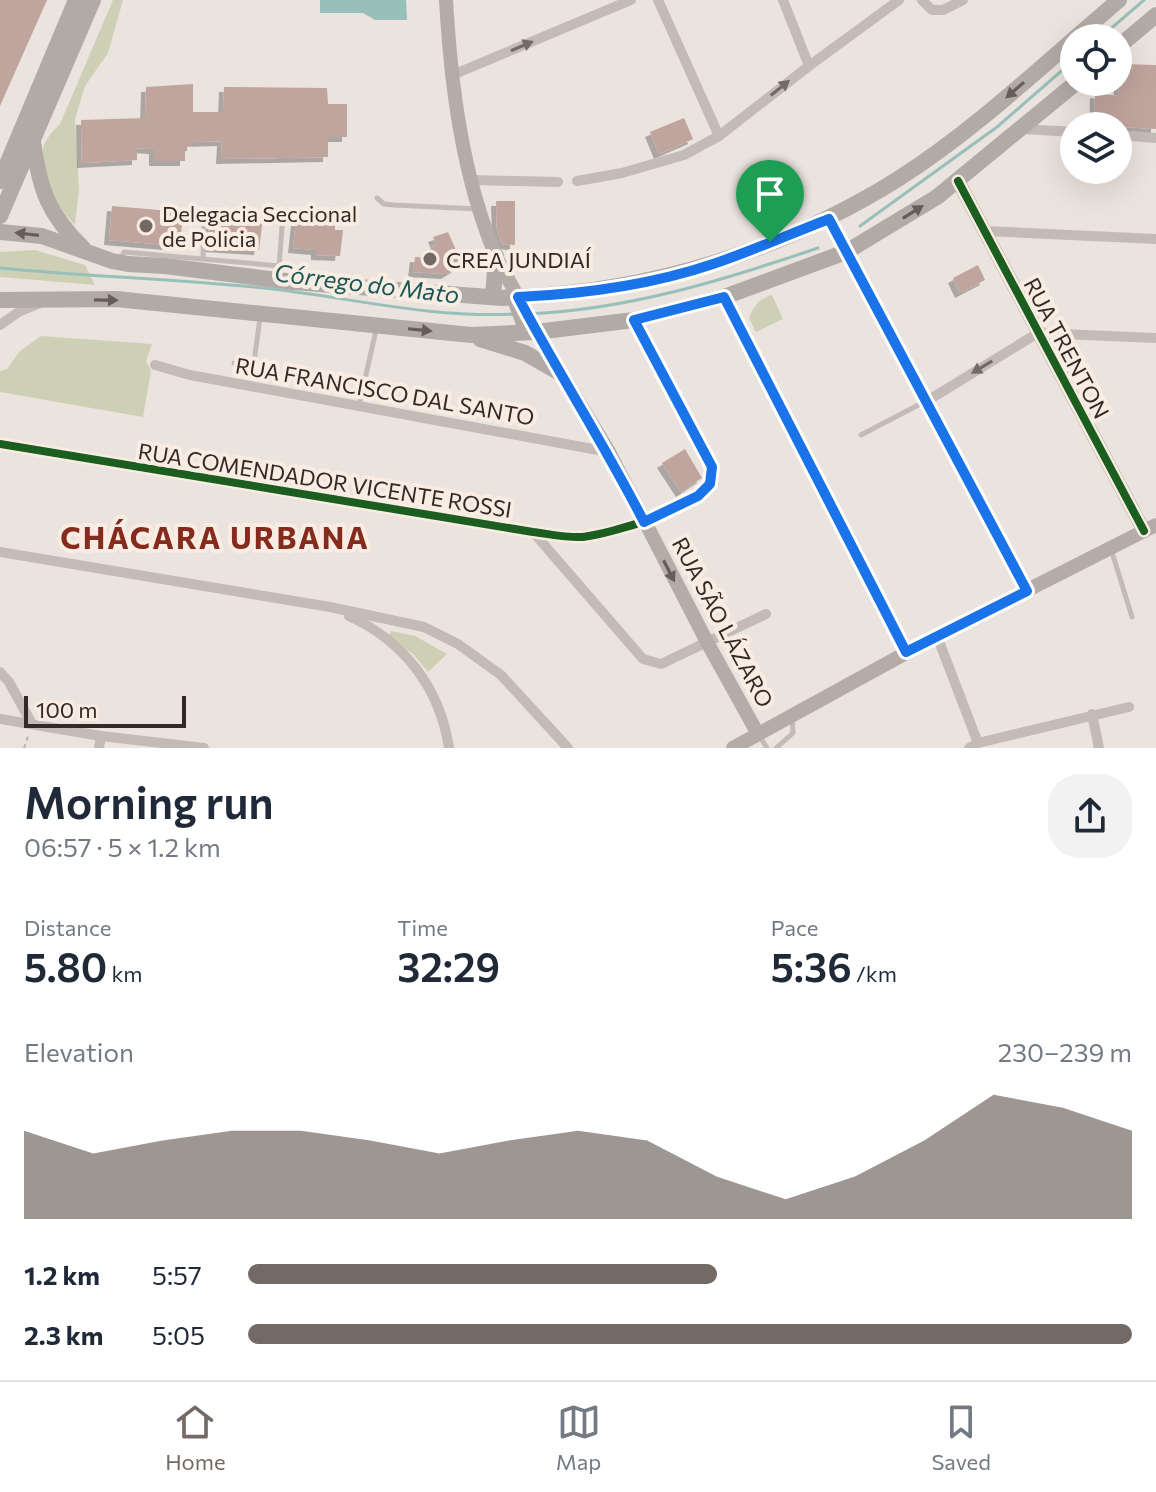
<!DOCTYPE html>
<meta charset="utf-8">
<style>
:root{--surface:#fff;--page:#f2f2f3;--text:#1f2937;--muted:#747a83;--line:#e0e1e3;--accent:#746a65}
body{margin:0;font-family:Commissioner,sans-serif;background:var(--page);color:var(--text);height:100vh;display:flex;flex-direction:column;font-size:30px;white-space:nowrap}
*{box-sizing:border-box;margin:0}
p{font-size:26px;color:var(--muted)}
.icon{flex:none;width:44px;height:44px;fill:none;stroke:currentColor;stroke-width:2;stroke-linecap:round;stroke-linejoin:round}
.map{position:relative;height:748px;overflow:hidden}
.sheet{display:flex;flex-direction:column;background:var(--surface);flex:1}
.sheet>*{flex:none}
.tools{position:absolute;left:1060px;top:24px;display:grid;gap:16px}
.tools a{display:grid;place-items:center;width:72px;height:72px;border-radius:50%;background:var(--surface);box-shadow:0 8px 32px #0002;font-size:40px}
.scale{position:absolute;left:24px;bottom:20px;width:162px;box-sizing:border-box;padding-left:8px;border:4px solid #342925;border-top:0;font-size:22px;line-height:28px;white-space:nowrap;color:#342925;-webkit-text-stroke:6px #f9ede3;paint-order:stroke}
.pin{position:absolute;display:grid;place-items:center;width:68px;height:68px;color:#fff;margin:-82px -34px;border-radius:50% 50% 50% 0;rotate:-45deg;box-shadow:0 0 8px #0007}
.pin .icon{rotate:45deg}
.round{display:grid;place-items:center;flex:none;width:84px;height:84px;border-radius:32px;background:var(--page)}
.headline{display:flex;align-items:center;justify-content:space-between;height:136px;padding:0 24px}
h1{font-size:44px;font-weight:600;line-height:60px}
.figures{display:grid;grid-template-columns:repeat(3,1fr);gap:12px;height:136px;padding:8px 24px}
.figures div{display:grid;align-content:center}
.figures b{font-size:40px;font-weight:600}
.figures small{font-size:22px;font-weight:400}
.figures p{font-size:22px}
.chart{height:224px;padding:16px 24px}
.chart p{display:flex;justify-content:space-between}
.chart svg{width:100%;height:144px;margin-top:8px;fill:var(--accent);opacity:.7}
ul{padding:0 24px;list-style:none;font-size:26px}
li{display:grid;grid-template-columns:128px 96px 1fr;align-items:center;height:60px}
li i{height:20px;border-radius:10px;background:var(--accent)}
.tabs{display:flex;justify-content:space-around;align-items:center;height:112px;border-top:2px solid var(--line);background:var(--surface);font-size:22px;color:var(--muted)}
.tabs a{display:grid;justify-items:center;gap:4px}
.tabs .selected{color:var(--accent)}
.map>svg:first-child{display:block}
.green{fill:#ced0b6}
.water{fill:#99bfbb}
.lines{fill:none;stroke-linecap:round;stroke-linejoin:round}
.stream{stroke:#99bfbb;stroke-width:3}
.building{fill:#c0a59e;filter:url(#shadow)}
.path{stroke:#bcb4af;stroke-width:2;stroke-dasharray:4 4;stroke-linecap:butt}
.lane{stroke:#c4bbb6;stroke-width:5}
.street{stroke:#c4bbb6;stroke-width:10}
.secondary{stroke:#b5aca7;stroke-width:14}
.primary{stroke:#b2aaa6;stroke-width:16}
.cycleway-casing{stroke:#f9ede3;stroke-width:13}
.cycleway{stroke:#1b5e20;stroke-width:8}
.oneway{fill:#756b66}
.oneway2{fill:#665d59}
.oneway3{fill:#685d59}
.route-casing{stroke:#fff;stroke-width:16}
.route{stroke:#1a73e8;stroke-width:10}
.poi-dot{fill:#746a65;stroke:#f9ede3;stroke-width:3}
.labels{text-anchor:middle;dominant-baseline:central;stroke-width:8;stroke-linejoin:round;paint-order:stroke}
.poi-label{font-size:22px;fill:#342925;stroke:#f9ede3;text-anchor:start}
.street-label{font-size:22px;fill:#342925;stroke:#f9ede3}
.water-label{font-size:24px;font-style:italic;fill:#1a5654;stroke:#f9ede3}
.district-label{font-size:30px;font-weight:bold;letter-spacing:2px;fill:#852b1d;stroke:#f9ede3}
</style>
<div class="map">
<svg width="1156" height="748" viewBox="0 0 1156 748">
<defs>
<filter id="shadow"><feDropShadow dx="-5" dy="5" stdDeviation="0" flood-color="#0004"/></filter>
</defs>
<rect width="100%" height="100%" fill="#ebe3dd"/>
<g class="green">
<path d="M113,0H123L108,53L85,86L75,119L79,189L75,225C57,207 40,178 43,150C44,140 53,131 60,124Z"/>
<path d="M35,250L85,265L95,285L0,277V252Z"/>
<path d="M772,295L783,319L756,332L749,318C754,305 759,299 772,295Z"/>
<path d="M41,336L152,344L146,361L151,371L143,417L0,392V371L7,369L20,351Z"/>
<path d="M391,631L415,636L447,654L428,672L413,654L389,637Z"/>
</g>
<path class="water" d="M320,0H406L407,20H375L363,13H320Z"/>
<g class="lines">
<g class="stream">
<path d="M1100,38L1144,0"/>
<path d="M860,226L997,127L1074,60"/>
<path d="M0,268C91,277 183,279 273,289C357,299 430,318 515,314"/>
<path d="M527,314C627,310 724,280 818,248"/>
</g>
</g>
<g class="building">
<path d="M0,0H47L0,106Z"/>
<path d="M1121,64L1156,65V129L1094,125L1095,93L1118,96Z"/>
<path d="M193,84V112H223L224,87L327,88L328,104H347V137H328V157L221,159L222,141L192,142V146L185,147V161H154V149L137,148V160L82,163L81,120L145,118L146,87Z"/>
<path d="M684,118L693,139L659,154L650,132Z"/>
<path d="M496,201H515V245L502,244L497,230Z"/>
<path d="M112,206L183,212L180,246L109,240Z"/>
<path d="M208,213L263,217L259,250L209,247Z"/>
<path d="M296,221L335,223V230H343L340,256L316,255V250L293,248Z"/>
<path d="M448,232L459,257L456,268L446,274L413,272L415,257L429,258L430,249L436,244L433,237Z"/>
<path d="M978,265L985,280L960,293L953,278Z"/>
<path d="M685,449L702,478L681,492L662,463Z"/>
</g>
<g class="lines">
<path class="path" d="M24,748L29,733"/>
<g class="lane">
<path d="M377,198L384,204L394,205L478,209"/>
<path d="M121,258L124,252L280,266"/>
<path d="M203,258L204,217"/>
<path d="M279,268L282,226"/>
<path d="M234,363L250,364L254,362L260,318"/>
<path d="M359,406L376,330"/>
<path d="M861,435L924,402"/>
<path d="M1111,549L1132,617"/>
<path d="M759,735L767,748"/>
<path d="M776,748L793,733L792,717"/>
</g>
<g class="street">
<path d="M658,0L719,136"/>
<path d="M783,0L809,66"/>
<path d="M922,0L932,10H943L963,0"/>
<path d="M450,76L631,0"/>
<path d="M1022,129L1074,132"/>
<path d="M1118,135L1156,138"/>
<path d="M471,180L558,182"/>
<path d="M577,181L622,173L684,155L719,136L809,66L899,0"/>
<path d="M986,231L1156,239"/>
<path d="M724,297L906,652"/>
<path d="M0,325L20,311L40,303"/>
<path d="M155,365L190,375L609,452"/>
<path d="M927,401L1038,333L1156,338"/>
<path d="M0,444L533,532C549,534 567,538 583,537C610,534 695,509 709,485C712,480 711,472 712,467L634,320"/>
<path d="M533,532L643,659L661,664L766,614"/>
<path d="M0,552L330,607L424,627L458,644L501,675L568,748"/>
<path d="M349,616C404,641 440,688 449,748"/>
<path d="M937,636L978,743"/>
<path d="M0,672L9,682L32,724"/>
<path d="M1092,714L1099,748"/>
<path d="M0,719L101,736L204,748"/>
<path d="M99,748L101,736"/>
<path d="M969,748L978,743L1129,707"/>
</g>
<g class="secondary">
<path d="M446,0C451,86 462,174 495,254C503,271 513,287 521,303"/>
<path d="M958,181L1144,531"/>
<path d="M829,219L1027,591"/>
<path d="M532,325L609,452L707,642L758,734"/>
<path d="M733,748L937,636L1156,525"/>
</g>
<g class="primary">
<path d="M1075,38L1119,0"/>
<path d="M1118,47L1156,15"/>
<path d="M33,142C40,190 48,214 83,248"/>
<path d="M0,181L76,0"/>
<path d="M0,216L93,0"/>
<path d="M0,232L42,236L112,261L128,264L165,266L293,282L502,298L518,297"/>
<path d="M493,297L496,256"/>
<path d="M0,300L116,299L471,335L536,332L634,320L724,297L846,252L937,197L1077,82"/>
<path d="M527,332L517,305L518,297C651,291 785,250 898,179C961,139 1018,88 1074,39"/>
<path d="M480,339L525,353L560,373"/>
</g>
<g class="cycleway-casing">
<g id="cycleway">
<path d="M958,181L1144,531"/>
<path d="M829,219L1027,591"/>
<path d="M0,444L533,532C549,534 567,538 583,537C610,534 695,509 709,485C712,480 711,472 712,467L634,320"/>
</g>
</g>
<use href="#cycleway" class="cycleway"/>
</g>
<defs><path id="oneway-solid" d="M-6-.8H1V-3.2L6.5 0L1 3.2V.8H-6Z" transform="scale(2)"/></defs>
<g class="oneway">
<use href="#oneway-solid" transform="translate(522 46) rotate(-23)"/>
<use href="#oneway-solid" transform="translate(780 88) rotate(-39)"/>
<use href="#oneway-solid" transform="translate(982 367) rotate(149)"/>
</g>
<g class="oneway2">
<use href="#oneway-solid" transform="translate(1015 90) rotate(139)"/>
<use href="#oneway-solid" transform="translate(913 212) rotate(-32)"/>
<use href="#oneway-solid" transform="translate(27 234) rotate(-173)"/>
<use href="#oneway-solid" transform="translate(106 300) rotate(1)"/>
<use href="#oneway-solid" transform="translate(420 330) rotate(6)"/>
</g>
<use class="oneway3" href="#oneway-solid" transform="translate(669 571) rotate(63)"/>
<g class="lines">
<g class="route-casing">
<path id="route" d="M829,219L1027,591L906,652L724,297L634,320L712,467L710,484L698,496L644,522C605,445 558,373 518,297C583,294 651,285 713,264C752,251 790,234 829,219Z"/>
</g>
<use href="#route" class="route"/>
</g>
<g class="poi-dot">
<circle cx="146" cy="226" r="8"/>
<circle cx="430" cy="259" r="8"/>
</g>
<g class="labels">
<g class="poi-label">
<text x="162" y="213">Delegacia Seccional<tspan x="162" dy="25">de Policia</tspan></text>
<text x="446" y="259">CREA JUNDIAÍ</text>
</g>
<g class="street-label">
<text transform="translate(1067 348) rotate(62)">RUA TRENTON</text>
<text transform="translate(385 391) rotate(10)">RUA FRANCISCO DAL SANTO</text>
<text transform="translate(325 480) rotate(9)">RUA COMENDADOR VICENTE ROSSI</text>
<text transform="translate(723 622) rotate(62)">RUA SÃO LÁZARO</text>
</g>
<g class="water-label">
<text transform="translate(367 283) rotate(7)">Córrego do Mato</text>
</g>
<g class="district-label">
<text x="215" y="536">CHÁCARA URBANA</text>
</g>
</g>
</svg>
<div class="tools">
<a><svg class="icon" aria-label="locate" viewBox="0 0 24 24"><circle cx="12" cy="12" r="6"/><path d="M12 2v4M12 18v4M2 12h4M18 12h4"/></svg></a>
<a><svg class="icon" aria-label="layers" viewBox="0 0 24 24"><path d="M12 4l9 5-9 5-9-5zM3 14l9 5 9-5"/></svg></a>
</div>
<div class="scale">100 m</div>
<div class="pin" style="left:770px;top:242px;background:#1e9e55"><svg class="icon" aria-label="arrive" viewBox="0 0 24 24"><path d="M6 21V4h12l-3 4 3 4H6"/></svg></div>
</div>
<section class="sheet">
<div class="headline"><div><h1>Morning run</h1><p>06:57 · 5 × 1.2 km</p></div><a class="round"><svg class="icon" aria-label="share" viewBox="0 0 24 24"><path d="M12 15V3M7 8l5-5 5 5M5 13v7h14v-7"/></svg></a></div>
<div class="figures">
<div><p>Distance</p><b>5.80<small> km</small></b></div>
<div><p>Time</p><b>32:29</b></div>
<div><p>Pace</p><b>5:36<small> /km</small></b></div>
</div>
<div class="chart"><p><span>Elevation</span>230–239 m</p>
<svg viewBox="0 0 160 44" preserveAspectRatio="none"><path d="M0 44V17L10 24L20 20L30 17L40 17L50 20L60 24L70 20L80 17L90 20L100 31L110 38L120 31L130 20L140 6L150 10L160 17V44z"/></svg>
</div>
<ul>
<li><b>1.2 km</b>5:57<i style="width:53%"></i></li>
<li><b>2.3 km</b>5:05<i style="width:100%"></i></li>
</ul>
</section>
<nav class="tabs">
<a class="selected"><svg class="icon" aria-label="home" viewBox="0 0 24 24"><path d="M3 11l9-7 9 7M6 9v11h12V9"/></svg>Home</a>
<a><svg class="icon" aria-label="map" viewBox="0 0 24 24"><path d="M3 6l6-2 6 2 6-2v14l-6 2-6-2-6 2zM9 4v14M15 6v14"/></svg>Map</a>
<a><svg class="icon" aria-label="saved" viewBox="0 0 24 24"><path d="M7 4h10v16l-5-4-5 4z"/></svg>Saved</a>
</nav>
